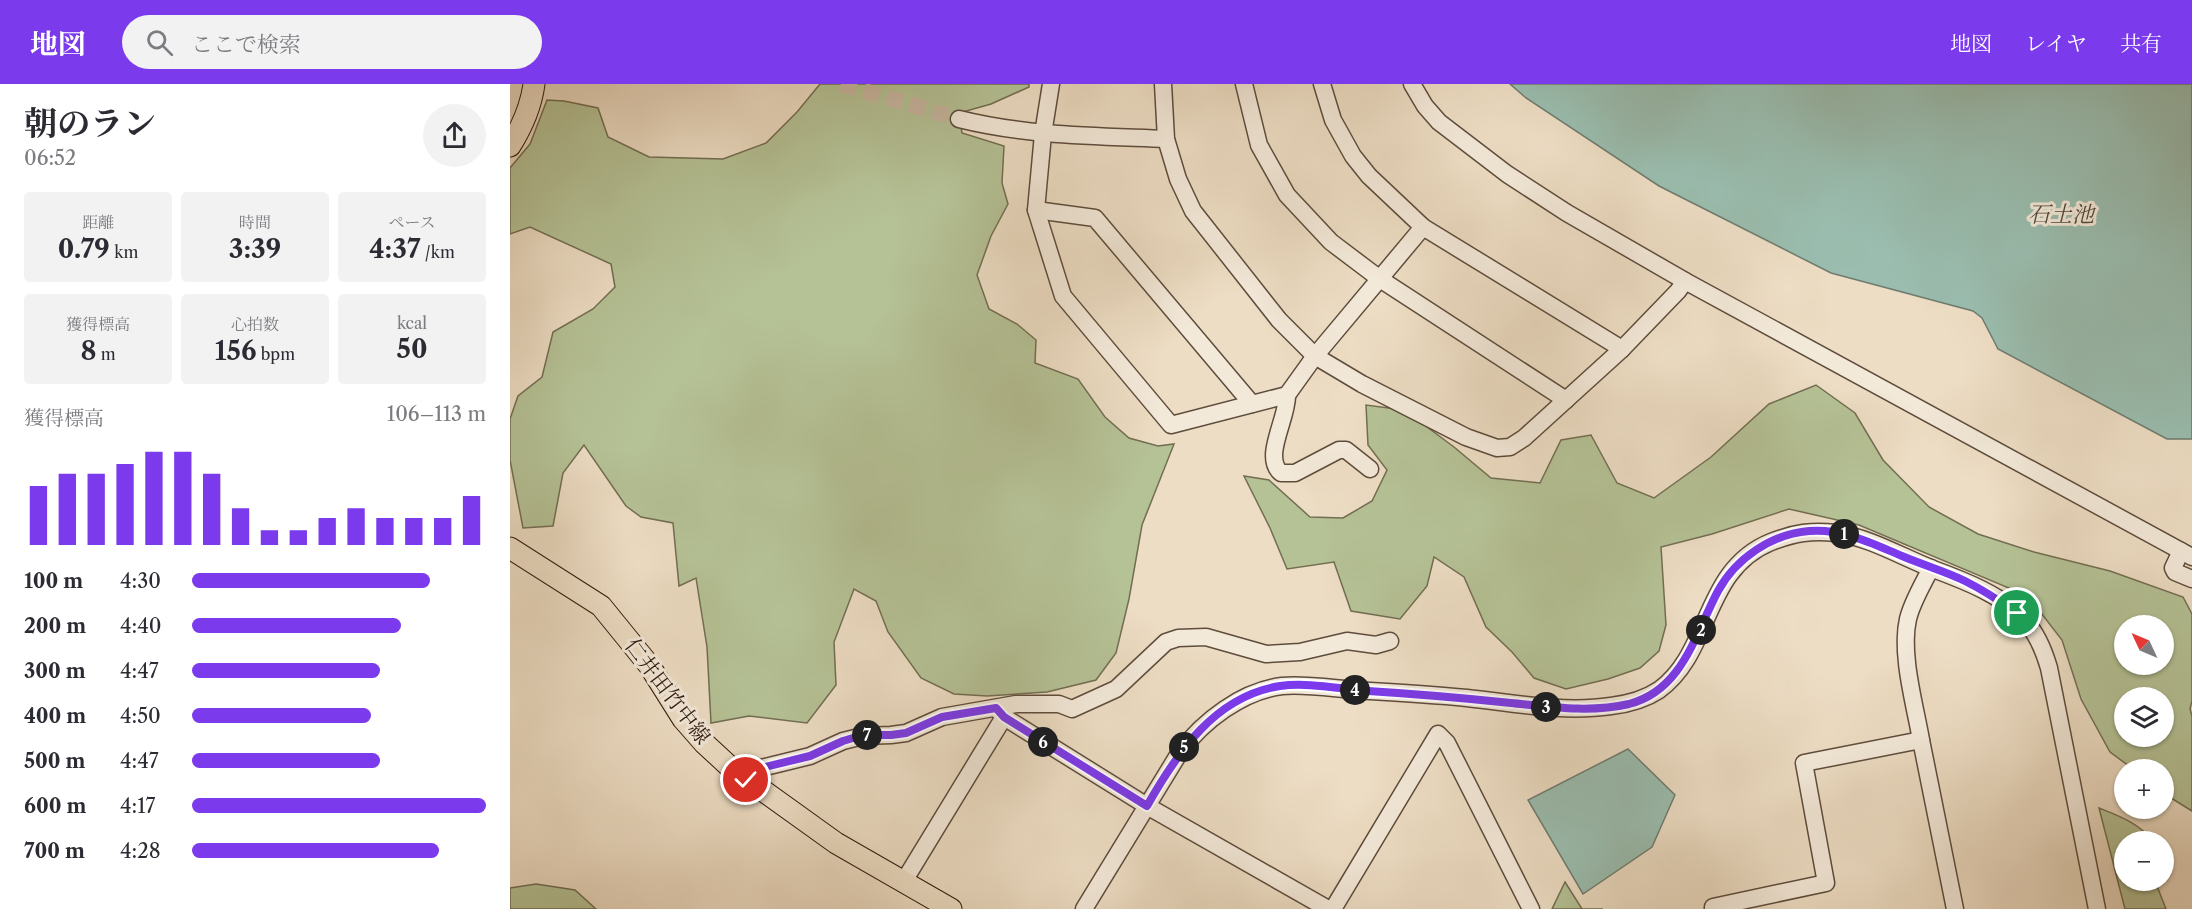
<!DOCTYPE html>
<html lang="ja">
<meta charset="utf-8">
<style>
:root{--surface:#fff;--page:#f2f2f3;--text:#2b2b33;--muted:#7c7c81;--accent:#7c3aed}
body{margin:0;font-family:"Libre Caslon Text","Noto Serif JP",serif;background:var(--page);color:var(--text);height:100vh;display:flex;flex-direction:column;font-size:22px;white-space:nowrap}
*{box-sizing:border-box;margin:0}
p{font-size:20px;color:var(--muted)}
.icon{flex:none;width:33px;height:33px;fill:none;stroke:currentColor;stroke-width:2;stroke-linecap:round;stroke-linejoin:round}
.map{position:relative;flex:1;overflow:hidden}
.sheet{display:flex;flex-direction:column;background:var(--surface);width:510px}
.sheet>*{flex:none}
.needle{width:39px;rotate:314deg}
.fabs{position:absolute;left:1604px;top:531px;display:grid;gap:12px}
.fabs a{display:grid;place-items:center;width:60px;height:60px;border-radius:50%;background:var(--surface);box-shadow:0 2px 4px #0004;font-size:30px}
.pin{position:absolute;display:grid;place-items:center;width:51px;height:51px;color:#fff;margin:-26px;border:3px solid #fff;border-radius:50%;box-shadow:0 2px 6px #0007}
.km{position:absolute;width:30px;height:30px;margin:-15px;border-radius:50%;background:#222;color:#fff;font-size:16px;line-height:30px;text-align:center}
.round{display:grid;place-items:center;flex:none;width:63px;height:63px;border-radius:32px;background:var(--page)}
.headline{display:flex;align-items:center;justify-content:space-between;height:102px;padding:0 24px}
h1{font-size:33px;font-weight:700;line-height:45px}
.metrics{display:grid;grid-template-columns:repeat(3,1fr);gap:9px;height:102px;padding:6px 24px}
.metrics div{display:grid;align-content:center;border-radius:6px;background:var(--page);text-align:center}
.metrics b{font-size:26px;font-weight:700}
.metrics small{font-size:16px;font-weight:400}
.metrics p{font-size:16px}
.chart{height:168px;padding:12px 24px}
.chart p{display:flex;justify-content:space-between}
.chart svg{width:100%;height:108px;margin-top:6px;stroke:var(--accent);stroke-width:6}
ul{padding:0 24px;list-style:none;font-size:20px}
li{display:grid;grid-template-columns:96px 72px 1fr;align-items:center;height:45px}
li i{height:15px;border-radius:8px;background:var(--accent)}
header{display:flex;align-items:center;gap:36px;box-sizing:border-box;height:84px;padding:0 30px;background:var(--accent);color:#fff}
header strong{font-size:28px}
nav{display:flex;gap:33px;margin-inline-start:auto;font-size:21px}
.search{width:420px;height:54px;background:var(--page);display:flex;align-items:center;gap:15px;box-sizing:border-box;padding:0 21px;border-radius:33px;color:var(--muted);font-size:22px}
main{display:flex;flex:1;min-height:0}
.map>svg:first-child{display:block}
.green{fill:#b5c296;stroke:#726e52;stroke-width:1.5;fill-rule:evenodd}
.water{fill:#9abdaf;stroke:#6f7c6f;stroke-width:1.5}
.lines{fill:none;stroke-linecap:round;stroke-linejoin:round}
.minor-tunnel{stroke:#c7b6a0;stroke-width:16;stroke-dasharray:16 8;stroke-linecap:butt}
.minor-casing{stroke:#5e4c3c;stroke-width:19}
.major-casing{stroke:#2f1b0f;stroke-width:23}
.minor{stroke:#f3e9d9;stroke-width:16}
.major{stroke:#edddc4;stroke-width:21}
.route-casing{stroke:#fff;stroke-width:12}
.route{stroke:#7c3aed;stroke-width:8}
.labels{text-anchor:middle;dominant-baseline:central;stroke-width:6;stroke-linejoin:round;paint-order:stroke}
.street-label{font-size:21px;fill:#2f1b0f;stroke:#f3e9d9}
.water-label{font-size:22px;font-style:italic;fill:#4f4c3f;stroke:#f3e9d9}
</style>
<header>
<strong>地図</strong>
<div class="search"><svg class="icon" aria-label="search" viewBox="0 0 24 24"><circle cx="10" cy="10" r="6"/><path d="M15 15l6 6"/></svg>ここで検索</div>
<nav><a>地図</a><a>レイヤ</a><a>共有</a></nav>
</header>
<main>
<section class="sheet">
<div class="headline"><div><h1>朝のラン</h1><p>06:52</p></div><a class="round"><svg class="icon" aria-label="share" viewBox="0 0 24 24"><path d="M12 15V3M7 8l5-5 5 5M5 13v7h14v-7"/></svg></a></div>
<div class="metrics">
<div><p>距離</p><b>0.79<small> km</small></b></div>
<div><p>時間</p><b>3:39</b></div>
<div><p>ペース</p><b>4:37<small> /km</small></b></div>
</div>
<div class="metrics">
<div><p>獲得標高</p><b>8<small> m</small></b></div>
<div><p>心拍数</p><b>156<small> bpm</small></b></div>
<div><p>kcal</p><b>50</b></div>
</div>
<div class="chart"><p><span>獲得標高</span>106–113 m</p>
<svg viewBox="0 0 160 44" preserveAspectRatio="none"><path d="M5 44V20M15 44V15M25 44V15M35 44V11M45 44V6M55 44V6M65 44V15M75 44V29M85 44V38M95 44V38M105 44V33M115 44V29M125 44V33M135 44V33M145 44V33M155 44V24"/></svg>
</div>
<ul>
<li><b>100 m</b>4:30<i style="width:81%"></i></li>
<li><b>200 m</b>4:40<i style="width:71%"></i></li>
<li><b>300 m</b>4:47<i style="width:64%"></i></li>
<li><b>400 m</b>4:50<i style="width:61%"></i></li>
<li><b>500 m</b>4:47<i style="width:64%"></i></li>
<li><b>600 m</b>4:17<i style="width:100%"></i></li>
<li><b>700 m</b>4:28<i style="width:84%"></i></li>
</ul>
</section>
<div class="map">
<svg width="1682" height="825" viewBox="0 0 1682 825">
<rect width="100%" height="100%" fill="#edddc4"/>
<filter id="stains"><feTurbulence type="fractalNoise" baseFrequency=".00333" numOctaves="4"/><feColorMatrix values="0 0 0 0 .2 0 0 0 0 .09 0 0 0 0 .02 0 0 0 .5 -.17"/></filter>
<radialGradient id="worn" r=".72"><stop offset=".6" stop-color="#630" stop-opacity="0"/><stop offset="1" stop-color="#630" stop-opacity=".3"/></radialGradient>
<g class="green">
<path d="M310,0H519V3L481,20L449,29L452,49L494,62L492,99L498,120L481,152L467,191L479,225L507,240L526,256L525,279L568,295L595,333L619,354L648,362L664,360L632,441L619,515L606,569L586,596L537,608L477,612L444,610L411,594L378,548L366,517L344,505L324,558L326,601L297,639L239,632L201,639L197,563L186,494L169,502L163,439L131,433L116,422L74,361L53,389L43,442L13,444L0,376V335L8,312L32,293L43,248L83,225L105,203L101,180L20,143L0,150V84L20,60L37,16L54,17L88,24L98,53L139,73L213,75L256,59L287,28Z"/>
<path d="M1306,301L1345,329L1373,376L1419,423L1468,450L1524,468L1600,487L1673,513L1682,530V617L1680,625L1682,632V727L1653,709V686L1623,685L1600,668L1571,615L1552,556L1518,512L1349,441L1279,425L1202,450L1151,463L1156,541L1149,567L1130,584L1098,595L1056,605L1024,594L1002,568L976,543L954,493L924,473L917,502L890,535L841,527L824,478L777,485L760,444L734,392L759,396L800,433L833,434L862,417L877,386L858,361L856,321L894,326L944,363L981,394L1030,399L1051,356L1081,351L1107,399L1144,414L1201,373L1259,320ZM1614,542H1653V580H1614ZM1614,614H1653V652H1614Z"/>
<path d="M1589,724C1609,732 1629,739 1643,757L1614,758V796L1647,797V802L1656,825H1615Z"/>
<path d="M1055,798L1072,825H1093H1042Z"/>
<path d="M26,800L65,806L86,825H0V804Z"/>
</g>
<g class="water">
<path d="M1000,0H1682V355H1657L1488,265L1472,234L1463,227L1321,189L1149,102L1016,14Z"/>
<path d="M1118,665L1165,711L1142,763L1073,810L1018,716Z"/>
</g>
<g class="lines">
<path class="minor-tunnel" d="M331,0L449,35"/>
<g class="minor-casing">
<g id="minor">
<path d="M541,0L533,50L526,126L553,212L661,341L777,311L805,272L913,143"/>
<path d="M653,0L656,55L668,95L683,127L769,236L805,272L852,300L956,353L987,364L1000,363L1014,354L1112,265L1168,207L1175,197"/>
<path d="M734,0L749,61L777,111L821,158L870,195L1056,316"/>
<path d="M812,0L823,36L843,72L859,92L913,143L1112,265"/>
<path d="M902,0L915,22L929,38L997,90L1057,129L1175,197L1682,473"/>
<path d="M449,35C517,52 586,52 656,55"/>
<path d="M526,126L585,134L742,320"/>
<path d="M777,311C778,334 752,373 771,389H785L829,366H836L860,385"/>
<path d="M1671,467L1663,484L1665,488L1682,495"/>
<path d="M486,624L494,633L637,722L818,825"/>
<path d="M1411,656C1405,621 1390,570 1398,535C1402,518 1413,500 1421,484"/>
<path d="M221,683L238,686L251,684L300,672L333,657L353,652L381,651L396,649L432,633L506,620H549L562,625L606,605L656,558L668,554L696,553L756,570L790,568L837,557L866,561L880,557"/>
<path d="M394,797L494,633"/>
<path d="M574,825L670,668C693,637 732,607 772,602C795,600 820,604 844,606C881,608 919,610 957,614C1004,619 1053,629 1101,622C1118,620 1134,616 1149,606C1202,568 1192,486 1261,458C1284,449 1302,446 1326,449C1359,453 1392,473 1423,485C1453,496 1495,512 1516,538C1528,551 1534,567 1539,584L1587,825"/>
<path d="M823,825L928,650L937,659L1021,825"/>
<path d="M1203,825V823L1316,799L1294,679L1411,656L1445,825"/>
</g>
</g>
<g class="major-casing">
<g id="major">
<path d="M0,62C12,43 21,23 24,0"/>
<path d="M0,464L91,522L139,581L173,635L194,659L220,683L326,759L441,825"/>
</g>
</g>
<use href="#minor" class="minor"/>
<use href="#major" class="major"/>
</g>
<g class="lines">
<g class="route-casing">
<path id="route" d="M236,696L220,683L238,686L251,684L300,672L333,657L353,651H381L396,649L432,633L486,624L494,633L637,722C667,669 705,612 770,602C798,598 830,605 858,607C906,610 954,614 1001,619C1041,623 1080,629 1119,620C1173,606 1185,550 1208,507C1226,474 1262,450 1299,447C1332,444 1363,460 1392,472C1413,481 1435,487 1455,497C1473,506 1490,517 1507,529"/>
</g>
<use href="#route" class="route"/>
</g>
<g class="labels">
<g class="street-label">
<text transform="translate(158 607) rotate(53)">仁井田竹中線</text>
</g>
<g class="water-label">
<text x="1551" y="130">石土池</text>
</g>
</g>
<rect width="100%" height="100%" filter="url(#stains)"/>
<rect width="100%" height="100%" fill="url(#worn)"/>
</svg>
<div class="fabs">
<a><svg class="needle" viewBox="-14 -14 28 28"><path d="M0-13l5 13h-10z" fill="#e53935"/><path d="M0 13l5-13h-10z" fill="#7c7c81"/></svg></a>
<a><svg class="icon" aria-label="layers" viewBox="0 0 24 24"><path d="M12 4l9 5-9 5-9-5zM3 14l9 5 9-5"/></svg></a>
<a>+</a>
<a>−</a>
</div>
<div class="pin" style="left:1507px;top:529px;background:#1e9e55"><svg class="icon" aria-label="arrive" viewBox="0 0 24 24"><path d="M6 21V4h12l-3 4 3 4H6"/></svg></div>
<div class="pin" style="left:236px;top:696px;background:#d93025"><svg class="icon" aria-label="check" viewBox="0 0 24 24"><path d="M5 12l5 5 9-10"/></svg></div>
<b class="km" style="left:1334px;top:450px">1</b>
<b class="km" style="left:1191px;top:546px">2</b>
<b class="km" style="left:1036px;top:623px">3</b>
<b class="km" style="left:845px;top:606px">4</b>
<b class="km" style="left:674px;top:663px">5</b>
<b class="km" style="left:533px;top:658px">6</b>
<b class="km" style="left:357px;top:651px">7</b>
</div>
</main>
